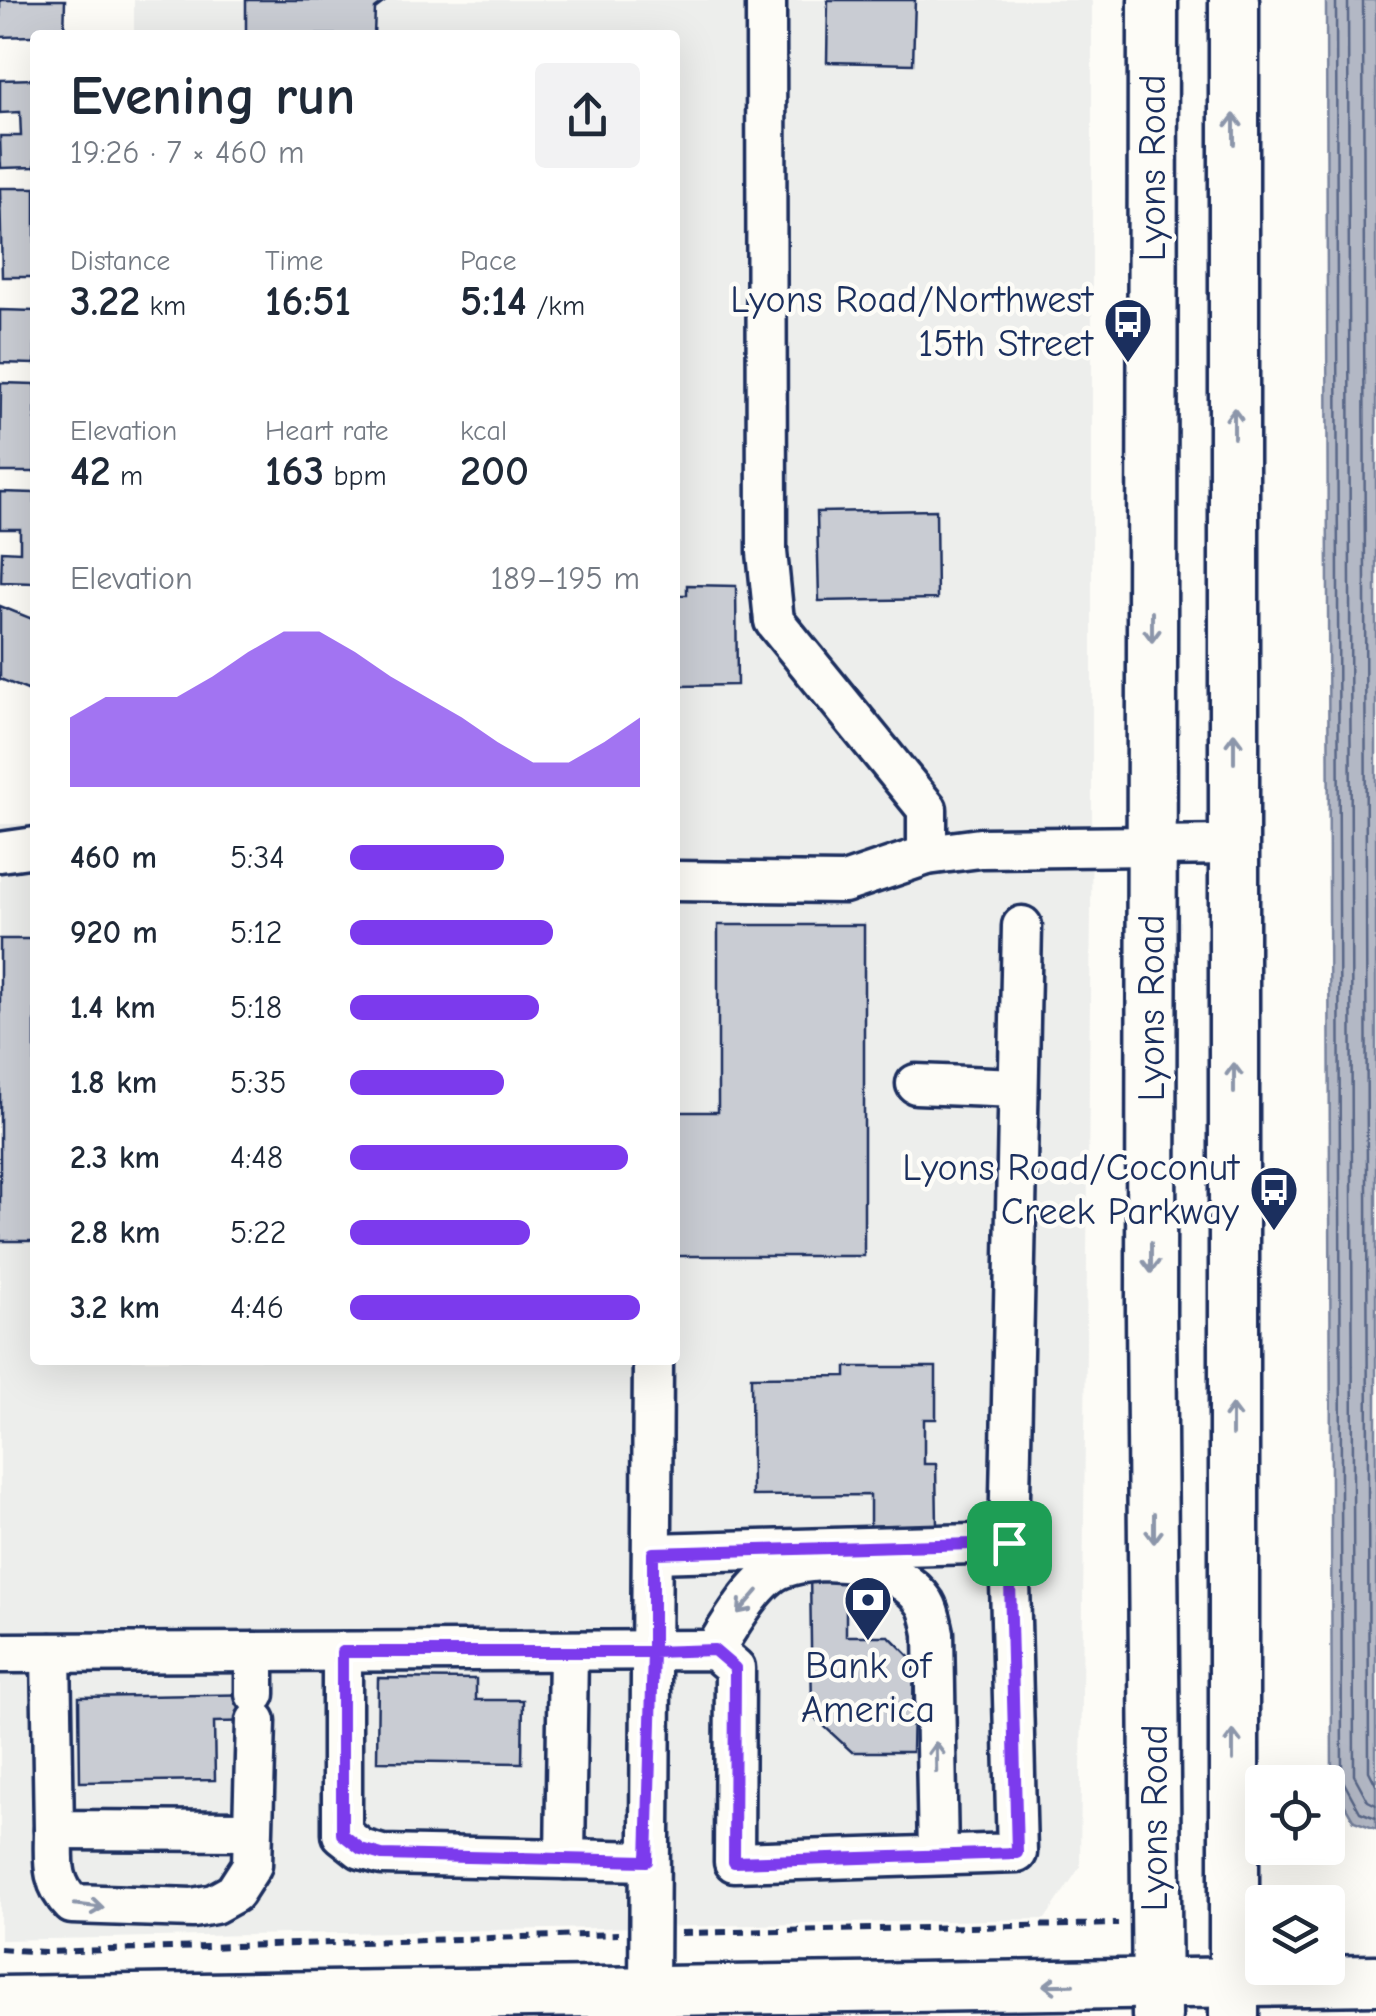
<!DOCTYPE html>
<meta charset="utf-8">
<style>
:root{--surface:#fff;--page:#f2f2f3;--text:#1f2937;--muted:#747a83;--accent:#7c3aed}
body{margin:0;font-family:"Comic Neue",sans-serif;background:var(--page);color:var(--text);height:100vh;display:flex;flex-direction:column;font-size:38px;white-space:nowrap}
*{box-sizing:border-box;margin:0}
p{font-size:32px;color:var(--muted)}
.icon{flex:none;width:55px;height:55px;fill:none;stroke:currentColor;stroke-width:2;stroke-linecap:round;stroke-linejoin:round}
.map{position:relative;flex:1;overflow:hidden}
.details{position:absolute;left:30px;top:30px;width:650px;height:1335px;display:flex;flex-direction:column;background:var(--surface);border-radius:10px;box-shadow:0 10px 40px #0002}
.details>*{flex:none}
.tools{position:absolute;left:1245px;top:1765px;display:grid;gap:20px}
.tools a{display:grid;place-items:center;width:100px;height:100px;border-radius:10px;background:var(--surface);box-shadow:0 10px 40px #0002;font-size:50px}
.pin{position:absolute;display:grid;place-items:center;width:85px;height:85px;color:#fff;margin:-42px;border-radius:20px;box-shadow:0 5px 15px #0006}
.round{display:grid;place-items:center;flex:none;width:105px;height:105px;border-radius:10px;background:var(--page)}
.head{display:flex;align-items:center;justify-content:space-between;height:170px;padding:0 40px}
h1{font-size:55px;font-weight:700;line-height:75px}
.metrics{display:grid;grid-template-columns:repeat(3,1fr);gap:15px;height:170px;padding:10px 40px}
.metrics div{display:grid;align-content:center}
.metrics b{font-size:42px;font-weight:700}
.metrics small{font-size:28px;font-weight:400}
.metrics p{font-size:28px}
.chart{height:280px;padding:20px 40px}
.chart p{display:flex;justify-content:space-between}
.chart svg{width:100%;height:180px;margin-top:10px;fill:var(--accent);opacity:.7}
ul{padding:0 40px;list-style:none;font-size:32px}
li{display:grid;grid-template-columns:160px 120px 1fr;align-items:center;height:75px}
li i{height:25px;border-radius:12px;background:var(--accent)}
.map>svg:first-child{display:block}
.built{fill:#edeeec}
.water{fill:#b3b8c5;stroke:#76819c;stroke-width:2.5}
.lines{fill:none;stroke-linecap:round;stroke-linejoin:round}
.shore{stroke:#586687;stroke-width:2.5}
.building{fill:#c9ccd3;stroke:#1b2f5e;stroke-width:2.5}
.minor-casing{stroke:#1b2f5e;stroke-width:45}
.major-casing{stroke:#1b2f5e;stroke-width:55}
.path{stroke:#1b2f5e;stroke-width:6;stroke-dasharray:10 8;stroke-linecap:butt}
.minor{stroke:#fdfcf7;stroke-width:38}
.major{stroke:#fdfcf7;stroke-width:48}
.oneway{stroke:#8c96aa}
.route-casing{stroke:#fff;stroke-width:20}
.route{stroke:#7c3aed;stroke-width:12}
.labels{text-anchor:middle;dominant-baseline:central;stroke-width:9;stroke-linejoin:round;paint-order:stroke}
.street-label{font-size:38px;fill:#1b2f5e;stroke:#fdfcf7}
.poi-label{font-size:38px;fill:#1b2f5e;stroke:#fdfcf7;text-anchor:end}
</style>
<div class="map">
<svg width="1376" height="2016" viewBox="0 0 1376 2016">
<rect width="100%" height="100%" fill="#fdfcf7"/>
<filter id="ink" filterUnits="userSpaceOnUse"><feTurbulence type="fractalNoise" baseFrequency=".01" numOctaves="2"/><feDisplacementMap in="SourceGraphic" scale="20" xChannelSelector="R" yChannelSelector="G"/><feConvolveMatrix kernelMatrix="1 2 1 2 8 2 1 2 1" color-interpolation-filters="sRGB"/></filter>
<g filter="url(#ink)">
<path class="built" d="M134,0H1092V824L1080,1867L1045,1919L0,1940V824H35V1360H675V35H134Z"/>
<path class="water" d="M1326,0H1376V1829L1354,1821L1332,1783Z"/>
<g class="lines">
<g class="shore">
<path d="M1336,0L1342,1779L1360,1812L1376,1818"/>
<path d="M1348,0L1354,1775L1368,1801L1376,1805"/>
<path d="M1363,0L1369,1771L1376,1785"/>
</g>
</g>
<g class="building">
<path d="M0,0H65L64,35L0,37Z"/>
<path d="M246,0H387L375,9L374,35H246Z"/>
<path d="M828,0H915L913,64L827,62Z"/>
<path d="M35,79V167L1,168L0,136H21L20,112L0,113V80Z"/>
<path d="M0,188H35V277H2Z"/>
<path d="M0,310L35,311V364L0,363Z"/>
<path d="M1,383L35,384V472H0Z"/>
<path d="M0,492L35,493V583L1,582L2,551L20,552V529H0Z"/>
<path d="M936,510L937,599L819,601L817,512Z"/>
<path d="M687,585L736,586L737,685L678,686L675,595H687Z"/>
<path d="M0,606L35,620V678L30,691L0,679Z"/>
<path d="M718,925H864V1256H675V1112H718Z"/>
<rect x="0" y="939" width="35" height="302"/>
<path d="M846,1367H936V1419H924V1464H936L937,1526H870V1495L752,1496L751,1377L846,1376Z"/>
<path d="M810,1570H846V1636H889L914,1661L912,1752H852L812,1715Z"/>
<path d="M378,1678L476,1679V1700H523L522,1763L377,1761Z"/>
<path d="M269,1694V1721L214,1722L215,1780L80,1782L79,1697Z"/>
</g>
<g class="lines">
<g class="minor-casing">
<g id="minor">
<path d="M766,0L767,552L774,621L927,809V855"/>
<path d="M0,852L35,847"/>
<path d="M675,881L844,883L927,855L980,848L1234,845"/>
<path d="M916,1084L1018,1088"/>
<path d="M653,1553L1009,1543L1022,926"/>
<path d="M714,1650C729,1627 756,1577 783,1568C827,1553 898,1562 925,1603C930,1611 932,1624 934,1633L938,1855"/>
<path d="M255,1652V1694"/>
<path d="M342,1652V1834L361,1849L382,1855L565,1859L568,1652"/>
<path d="M0,1653L714,1650L735,1668L734,1862L1017,1853L1009,1543"/>
<path d="M51,1653L54,1830L252,1831"/>
<path d="M54,1830C54,1860 50,1882 72,1904L193,1908L214,1904L234,1893L252,1865L256,1721"/>
<path d="M565,1859L647,1861"/>
<path d="M649,1992L653,1360"/>
</g>
</g>
<g class="major-casing">
<g id="major">
<path d="M1153,0L1151,1313L1157,2016"/>
<path d="M1234,0V2016"/>
<path d="M0,2001L1376,1980"/>
</g>
</g>
<g class="path">
<path d="M1328,1904L1329,1945"/>
<path d="M681,1933L1118,1924"/>
<path d="M0,1949L45,1952L618,1934"/>
</g>
<use href="#minor" class="minor"/>
<use href="#major" class="major"/>
</g>
<defs><path id="oneway-shaft" d="M-6 0H5M1.5-3L5.5 0L1.5 3" fill="none" stroke-width="1.6" stroke-linecap="round" stroke-linejoin="round" transform="scale(2.5)"/></defs>
<g class="oneway">
<use href="#oneway-shaft" transform="translate(1234 129) rotate(-90)"/>
<use href="#oneway-shaft" transform="translate(1234 423) rotate(-90)"/>
<use href="#oneway-shaft" transform="translate(1152 627) rotate(90)"/>
<use href="#oneway-shaft" transform="translate(1234 748) rotate(-90)"/>
<use href="#oneway-shaft" transform="translate(1234 1078) rotate(-90)"/>
<use href="#oneway-shaft" transform="translate(1151 1258) rotate(90)"/>
<use href="#oneway-shaft" transform="translate(1232 1420) rotate(-90)"/>
<use href="#oneway-shaft" transform="translate(1154 1528) rotate(90)"/>
<use href="#oneway-shaft" transform="translate(748 1602) rotate(131)"/>
<use href="#oneway-shaft" transform="translate(1233 1745) rotate(-90)"/>
<use href="#oneway-shaft" transform="translate(936 1757) rotate(-91)"/>
<use href="#oneway-shaft" transform="translate(89 1906) rotate(7)"/>
<use href="#oneway-shaft" transform="translate(1058 1985) rotate(179)"/>
</g>
</g>
<g class="lines" filter="url(#ink)">
<g class="route-casing">
<path id="route" d="M1009,1543L653,1553V1652H342V1834L361,1849L382,1855L647,1861L653,1652L714,1650L735,1668L734,1862L1017,1853L1009,1543"/>
</g>
<use href="#route" class="route"/>
</g>
<defs>
<g id="bus-pin" transform="scale(2.5)"><path d="M0 17L-7.5 6A9.5 9.5 0 1 1 7.5 6Z" fill="#1b2f5e" stroke="#fdfcf7"/><path d="M-5-6H5V4H4V6H2V4H-2V6H-4V4H-5ZM-3.5-4V0h7V-4ZM-3.5 1.2v1.5H-2V1.2ZM2 1.2v1.5H3.5V1.2Z" fill="#fff"/></g>
<g id="bank-pin" transform="scale(2.5)"><path d="M0 17L-7.5 6A9.5 9.5 0 1 1 7.5 6Z" fill="#1b2f5e" stroke="#fdfcf7"/><path d="M-6-4H6V4H-6ZM0-2.3a2.3 2.3 0 1 0 0 4.6a2.3 2.3 0 1 0 0-4.6Z" fill="#fff"/></g>
</defs>
<g fill-rule="evenodd">
<use href="#bus-pin" x="1128" y="322"/>
<use href="#bus-pin" x="1274" y="1190"/>
<use href="#bank-pin" x="868" y="1600"/>
</g>
<g class="labels">
<g class="street-label">
<text transform="translate(1153 168) rotate(-90)">Lyons Road</text>
<text transform="translate(1152 1008) rotate(-90)">Lyons Road</text>
<text transform="translate(1155 1818) rotate(-90)">Lyons Road</text>
</g>
<g class="poi-label">
<text x="1093" y="300">Lyons Road/Northwest<tspan x="1093" dy="44">15th Street</tspan></text>
<text x="1239" y="1168">Lyons Road/Coconut<tspan x="1239" dy="44">Creek Parkway</tspan></text>
<text x="868" y="1666" text-anchor="middle">Bank of<tspan x="868" dy="44">America</tspan></text>
</g>
</g>
</svg>
<div class="tools">
<a><svg class="icon" aria-label="locate" viewBox="0 0 24 24"><circle cx="12" cy="12" r="6"/><path d="M12 2v4M12 18v4M2 12h4M18 12h4"/></svg></a>
<a><svg class="icon" aria-label="layers" viewBox="0 0 24 24"><path d="M12 4l9 5-9 5-9-5zM3 14l9 5 9-5"/></svg></a>
</div>
<div class="pin" style="left:1009px;top:1543px;background:#1e9e55"><svg class="icon" aria-label="arrive" viewBox="0 0 24 24"><path d="M6 21V4h12l-3 4 3 4H6"/></svg></div>
<section class="details">
<div class="head"><div><h1>Evening run</h1><p>19:26 · 7 × 460 m</p></div><a class="round"><svg class="icon" aria-label="share" viewBox="0 0 24 24"><path d="M12 15V3M7 8l5-5 5 5M5 13v7h14v-7"/></svg></a></div>
<div class="metrics">
<div><p>Distance</p><b>3.22<small> km</small></b></div>
<div><p>Time</p><b>16:51</b></div>
<div><p>Pace</p><b>5:14<small> /km</small></b></div>
</div>
<div class="metrics">
<div><p>Elevation</p><b>42<small> m</small></b></div>
<div><p>Heart rate</p><b>163<small> bpm</small></b></div>
<div><p>kcal</p><b>200</b></div>
</div>
<div class="chart"><p><span>Elevation</span>189–195 m</p>
<svg viewBox="0 0 160 44" preserveAspectRatio="none"><path d="M0 44V27L10 22L20 22L30 22L40 17L50 11L60 6L70 6L80 11L90 17L100 22L110 27L120 33L130 38L140 38L150 33L160 27V44z"/></svg>
</div>
<ul>
<li><b>460 m</b>5:34<i style="width:53%"></i></li>
<li><b>920 m</b>5:12<i style="width:70%"></i></li>
<li><b>1.4 km</b>5:18<i style="width:65%"></i></li>
<li><b>1.8 km</b>5:35<i style="width:53%"></i></li>
<li><b>2.3 km</b>4:48<i style="width:96%"></i></li>
<li><b>2.8 km</b>5:22<i style="width:62%"></i></li>
<li><b>3.2 km</b>4:46<i style="width:100%"></i></li>
</ul>
</section>
</div>
